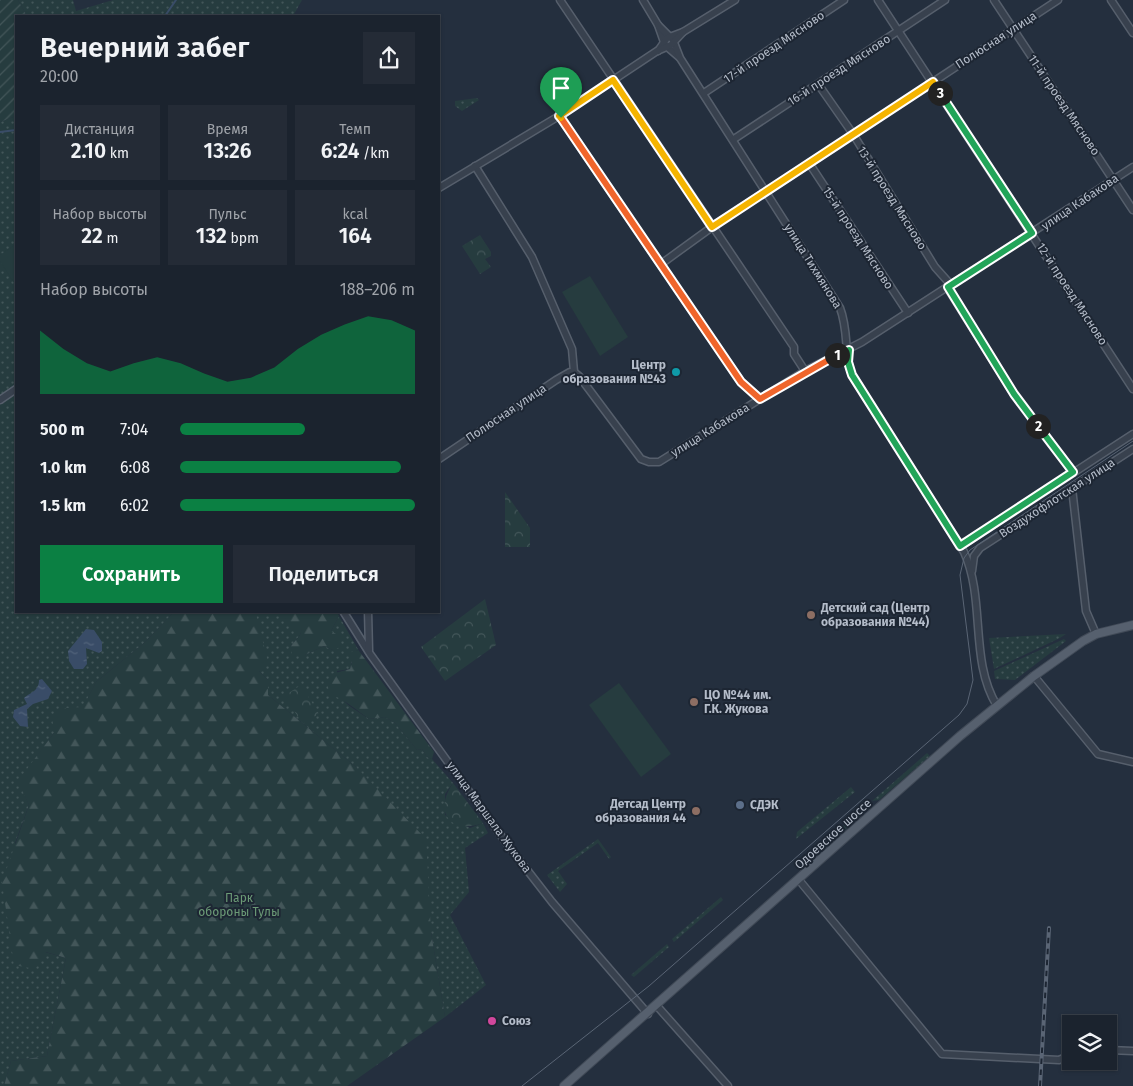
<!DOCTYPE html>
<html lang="ru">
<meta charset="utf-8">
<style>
:root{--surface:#1b232e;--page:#242b36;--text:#f1f3f6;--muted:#a0a4aa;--line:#39404a;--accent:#0b8043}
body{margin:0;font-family:"Fira Sans",sans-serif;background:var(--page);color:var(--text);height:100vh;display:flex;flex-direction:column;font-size:19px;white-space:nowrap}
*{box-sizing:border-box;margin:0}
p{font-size:16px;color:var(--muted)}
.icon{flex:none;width:28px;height:28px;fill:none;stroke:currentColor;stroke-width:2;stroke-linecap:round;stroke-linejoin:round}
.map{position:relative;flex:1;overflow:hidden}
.side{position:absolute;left:15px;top:15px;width:425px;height:598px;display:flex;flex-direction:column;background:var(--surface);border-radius:0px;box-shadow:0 1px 4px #0004,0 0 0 1px var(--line)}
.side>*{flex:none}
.controls{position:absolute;left:1062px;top:1015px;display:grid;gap:10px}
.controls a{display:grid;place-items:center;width:55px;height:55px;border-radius:0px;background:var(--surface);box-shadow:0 1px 4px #0004,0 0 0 1px var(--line);font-size:25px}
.pin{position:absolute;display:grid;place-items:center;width:42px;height:42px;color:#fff;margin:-51px -21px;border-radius:50% 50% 50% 0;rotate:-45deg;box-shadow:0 0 5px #0007}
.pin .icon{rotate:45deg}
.km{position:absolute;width:25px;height:25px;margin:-12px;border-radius:50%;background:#222;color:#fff;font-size:14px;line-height:25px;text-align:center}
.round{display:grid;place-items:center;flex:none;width:52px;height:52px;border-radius:0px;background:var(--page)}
.head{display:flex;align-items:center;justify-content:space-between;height:85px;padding:0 25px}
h1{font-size:28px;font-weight:600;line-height:38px}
.metrics{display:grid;grid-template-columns:repeat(3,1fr);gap:8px;height:85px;padding:5px 25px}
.metrics div{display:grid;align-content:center;border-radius:0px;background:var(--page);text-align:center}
.metrics b{font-size:21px;font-weight:600}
.metrics small{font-size:14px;font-weight:400}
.metrics p{font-size:14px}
.chart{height:140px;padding:10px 25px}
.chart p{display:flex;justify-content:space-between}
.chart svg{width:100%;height:90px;margin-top:5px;fill:var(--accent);opacity:.7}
.action{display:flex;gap:10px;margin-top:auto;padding:10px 25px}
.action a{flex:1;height:58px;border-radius:0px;background:var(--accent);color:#fff;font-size:20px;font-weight:600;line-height:58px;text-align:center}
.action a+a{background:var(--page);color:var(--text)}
ul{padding:0 25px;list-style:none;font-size:16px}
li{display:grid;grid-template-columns:80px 60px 1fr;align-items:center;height:38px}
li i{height:12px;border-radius:6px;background:var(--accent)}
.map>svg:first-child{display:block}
.grass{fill:url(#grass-dots)}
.forest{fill:url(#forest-firs)}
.park{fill:url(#park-crowns)}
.garden{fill:url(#garden-furrows)}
.pitch{fill:#263c3f}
.water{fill:url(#water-ripples)}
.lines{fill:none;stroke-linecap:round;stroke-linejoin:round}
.stream{stroke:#394c67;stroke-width:2}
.minor-casing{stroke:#565f6c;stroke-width:9}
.major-casing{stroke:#414a57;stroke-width:10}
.minor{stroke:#38414e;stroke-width:6}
.major{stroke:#56606e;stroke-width:8}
.tram{stroke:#5a6575;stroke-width:1}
.rail-casing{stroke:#5a6575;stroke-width:4}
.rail{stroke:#1d2633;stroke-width:2;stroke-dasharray:5.5;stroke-linecap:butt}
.split-1-casing{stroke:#fff;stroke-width:10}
.split-2-casing{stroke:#fff;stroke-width:10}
.split-3-casing{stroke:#fff;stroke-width:10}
.split-4-casing{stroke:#fff;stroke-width:10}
.split-1{stroke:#f0652b;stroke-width:6}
.split-2{stroke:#22a559;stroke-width:6}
.split-3{stroke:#22a559;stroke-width:6}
.split-4{stroke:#f5b400;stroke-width:6}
.culture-dot{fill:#0f9aa8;stroke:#1d2633;stroke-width:2}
.education-dot{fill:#8d6e63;stroke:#1d2633;stroke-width:2}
.service-dot{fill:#5c6f8a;stroke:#1d2633;stroke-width:2}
.hotel-dot{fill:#d1479c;stroke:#1d2633;stroke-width:2}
.labels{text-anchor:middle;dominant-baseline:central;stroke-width:4;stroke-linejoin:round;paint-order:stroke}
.street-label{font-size:12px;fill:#b4bcc9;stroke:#1d2633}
.poi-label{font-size:12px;font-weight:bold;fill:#b4bcc9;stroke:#1d2633;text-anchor:start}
.park-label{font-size:12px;fill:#6b9a76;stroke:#1d2633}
</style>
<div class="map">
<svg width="1133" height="1086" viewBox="0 0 1133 1086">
<defs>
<pattern id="grass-dots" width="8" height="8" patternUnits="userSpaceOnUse" patternTransform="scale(1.25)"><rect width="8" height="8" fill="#263c3f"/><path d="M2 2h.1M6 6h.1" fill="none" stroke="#435659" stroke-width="1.8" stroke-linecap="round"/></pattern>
<pattern id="forest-firs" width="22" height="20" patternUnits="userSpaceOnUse" patternTransform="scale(1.25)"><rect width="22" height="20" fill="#263c3f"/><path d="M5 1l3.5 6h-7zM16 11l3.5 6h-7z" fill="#435659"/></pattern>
<pattern id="park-crowns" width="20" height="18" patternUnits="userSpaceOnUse" patternTransform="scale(1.25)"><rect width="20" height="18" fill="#263c3f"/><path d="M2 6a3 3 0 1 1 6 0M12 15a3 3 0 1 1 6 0" fill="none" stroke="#435659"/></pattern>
<pattern id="garden-furrows" width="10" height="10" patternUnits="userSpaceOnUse" patternTransform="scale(1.25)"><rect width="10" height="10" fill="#263c3f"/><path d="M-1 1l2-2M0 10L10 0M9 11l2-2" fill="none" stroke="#435659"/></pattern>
<pattern id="water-ripples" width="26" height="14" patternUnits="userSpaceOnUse" patternTransform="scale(1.25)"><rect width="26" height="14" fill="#394c67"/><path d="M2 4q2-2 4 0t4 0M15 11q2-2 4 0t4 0" fill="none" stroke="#53647b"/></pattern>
</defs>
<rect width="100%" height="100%" fill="#242f3e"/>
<g class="grass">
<path d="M18,0H73L76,11L113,0H302L293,16H27Z"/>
<path d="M477,98L479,100L462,111L455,106V101Z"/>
<path d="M16,116V611H175L143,644L96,682L83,708L66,709L54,733L19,781L29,805L15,843L45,952L66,958L47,1056L11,1061L4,1086H0V122Z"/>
<path d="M251,611H285V618L303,626L300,635L291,646L305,655L324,646L333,650L331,631L339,616L359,651L355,650L350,669L337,671C341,706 342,700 369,719L385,717L395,723L417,750L422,749L427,757L432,759L453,783L445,794V815L470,828L483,823L488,833L465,848L469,892L450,915L486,985L445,1017L431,932L356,767L268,695V680L259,671Z"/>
<path d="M1066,634L1060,638L994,669L989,638Z"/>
<path d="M1064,639L1066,641L1015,680L995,679L994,671Z"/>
<path d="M927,753L930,756L879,800L872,801Z"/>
<path d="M851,787L855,792L796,839L797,832Z"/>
<path d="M864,808L863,814L809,861H802Z"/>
<path d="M598,839L611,857L609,859L598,843L558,871L567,884L560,892L547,875Z"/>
<path d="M721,897L723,900L674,942L672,939Z"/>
<path d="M667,944L669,947L634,977L631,975Z"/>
</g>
<g class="forest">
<path d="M175,611H251L256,614L268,662L259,671L268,680V695L356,767L426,839L431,932L445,1017L347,1086H4L11,1061L47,1056L66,958L46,952L35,969L14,965L2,882L29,805L18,781L54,733L52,716L66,708L83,707L96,682L143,644Z"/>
<path d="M285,611H337L339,616L331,631L341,637V647L333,650L324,646L305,655L292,654L291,646L300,635L302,627L297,631L291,630L285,618Z"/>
<path d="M355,650L359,651L434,752L432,759L427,757L422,749L417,750L395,723L385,717L369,719C359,712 343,698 331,695L328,687L331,674L350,669L352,662L348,654Z"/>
</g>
<g class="park">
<path d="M480,235L491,252V256L485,259L491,267L480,274L462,246Z"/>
<path d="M505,492L530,528V547H505Z"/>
<path d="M485,599L496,645L445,681L421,647Z"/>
<path d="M301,685L319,714L303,724L284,696Z"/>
<path d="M453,783L483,823C450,835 433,812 453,783Z"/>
</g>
<path class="garden" d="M0,0H18L27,16H16V116L0,122Z"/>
<g class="pitch">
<path d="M16,244V286L0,261V255Z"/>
<path d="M590,276L628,337L600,356L562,292Z"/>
<path d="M619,683L671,754L641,777L589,705Z"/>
</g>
<g class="water">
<path d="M86,629L94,630L102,642V651L99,653L86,648L87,664L83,669H74L69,661L68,651Z"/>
<path d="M42,679L52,691L48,699L33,704L27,709L28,727L20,726L13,717L14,710L27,704L24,698C31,692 39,691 39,680Z"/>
</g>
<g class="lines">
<g class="stream">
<path d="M165,16L176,0"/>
<path d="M0,132L16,130"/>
</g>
<g class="minor-casing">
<g id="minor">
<path d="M560,0L794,347V354L805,371"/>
<path d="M643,0L658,25L665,45L679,57"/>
<path d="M878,0L1133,389"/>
<path d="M994,0L1133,210"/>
<path d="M1111,0L1133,33"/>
<path d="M658,25L673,40L680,58L840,308C849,331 844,356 852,375L964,552C986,601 969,660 997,706"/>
<path d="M658,51L667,38L683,32L735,0"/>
<path d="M818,84L853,134L935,267L951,285"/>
<path d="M704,93L844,0"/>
<path d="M559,116L741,382L760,399"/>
<path d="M734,139L945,0"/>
<path d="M809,163L908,313"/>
<path d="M475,166L532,257L572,349L574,372"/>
<path d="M439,188L559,116L657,51L671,45L683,32"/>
<path d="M661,264L712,227L1058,0"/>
<path d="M947,287L1014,394L1073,472"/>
<path d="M574,372L579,376L641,459L649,462H659L805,371L862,342L1133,167"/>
<path d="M0,400L16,389"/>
<path d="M439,459L556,380L570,372H574"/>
<path d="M1072,488L1086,611L1096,634"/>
<path d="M961,546L1133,434"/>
<path d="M972,571L974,556L980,548L1133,449"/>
<path d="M343,611L370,654L507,844L552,902L648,1014"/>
<path d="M368,611L369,650"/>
<path d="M1034,676L1098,754L1133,762"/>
<path d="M799,880L942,1054L1059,1060L1071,1055"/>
<path d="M657,1006L728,1086"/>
<path d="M1109,1050L1133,1051"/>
</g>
</g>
<g class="major-casing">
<path id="major" d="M564,1086L960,736L1034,676L1083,641L1096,634L1133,625"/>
</g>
<use href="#minor" class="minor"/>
<use href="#major" class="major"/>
<path class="tram" d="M522,1086L649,986L959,715L967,704L973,680L960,575L964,558L970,550L1133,441"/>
<g class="rail-casing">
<path id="rail" d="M1040,1086L1049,928"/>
</g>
<use href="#rail" class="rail"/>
</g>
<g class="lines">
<g class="split-1-casing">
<path id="split-1" d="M561,118L741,382L760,399L837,355"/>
</g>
<g class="split-2-casing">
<path id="split-2" d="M837,355L849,350L848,362L852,375L960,546L1073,472L1038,426"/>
</g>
<g class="split-3-casing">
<path id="split-3" d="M940,93L1032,233L948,287L1014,394L1038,426"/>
</g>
<g class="split-4-casing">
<path id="split-4" d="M561,118L559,116L613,80L712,227L933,82L940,93"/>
</g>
<use href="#split-1" class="split-1"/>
<use href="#split-2" class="split-2"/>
<use href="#split-3" class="split-3"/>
<use href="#split-4" class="split-4"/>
</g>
<circle class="culture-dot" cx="676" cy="372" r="5"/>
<g class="education-dot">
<circle cx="811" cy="615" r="5"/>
<circle cx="694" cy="702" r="5"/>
<circle cx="696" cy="811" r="5"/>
</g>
<circle class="service-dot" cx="740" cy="805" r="5"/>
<circle class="hotel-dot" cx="492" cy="1021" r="5"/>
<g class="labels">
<g class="street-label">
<text transform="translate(996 40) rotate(-33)">Полюсная улица</text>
<text transform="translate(774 47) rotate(-34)">17-й проезд Мясново</text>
<text transform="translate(839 70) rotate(-33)">16-й проезд Мясново</text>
<text transform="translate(1064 105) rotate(56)">11-й проезд Мясново</text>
<text transform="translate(892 198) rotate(58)">13-й проезд Мясново</text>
<text transform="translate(1080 202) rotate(-34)">улица Кабакова</text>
<text transform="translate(858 238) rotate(57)">15-й проезд Мясново</text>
<text transform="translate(813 266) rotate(58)">улица Тихмянова</text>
<text transform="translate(1072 294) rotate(57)">12-й проезд Мясново</text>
<text transform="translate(506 413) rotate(-34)">Полюсная улица</text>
<text transform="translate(710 430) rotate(-32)">улица Кабакова</text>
<text transform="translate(1057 498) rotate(-33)">Воздухофлотская улица</text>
<text transform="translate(489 817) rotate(54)">улица Маршала Жукова</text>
<text transform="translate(833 834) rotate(-42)">Одоевское шоссе</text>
</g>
<g class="poi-label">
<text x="666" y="365" text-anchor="end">Центр<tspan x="666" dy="14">образования №43</tspan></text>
<text x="821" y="608">Детский сад (Центр<tspan x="821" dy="14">образования №44)</tspan></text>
<text x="704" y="695">ЦО №44 им.<tspan x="704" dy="14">Г.К. Жукова</tspan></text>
<text x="686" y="804" text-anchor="end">Детсад Центр<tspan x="686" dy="14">образования 44</tspan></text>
<text x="750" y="805">СДЭК</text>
<text x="502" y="1021">Союз</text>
</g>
<g class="park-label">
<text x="239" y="898">Парк<tspan x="239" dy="14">обороны Тулы</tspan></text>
</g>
</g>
</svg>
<div class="controls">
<a><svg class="icon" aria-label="layers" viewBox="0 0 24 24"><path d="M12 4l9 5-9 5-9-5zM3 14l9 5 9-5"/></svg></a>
</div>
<div class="pin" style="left:561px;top:118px;background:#1e9e55"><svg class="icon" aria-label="arrive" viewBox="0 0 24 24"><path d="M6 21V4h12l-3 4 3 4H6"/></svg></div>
<b class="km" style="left:837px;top:355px">1</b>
<b class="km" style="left:1038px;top:426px">2</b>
<b class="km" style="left:940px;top:93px">3</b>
<section class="side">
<div class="head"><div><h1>Вечерний забег</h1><p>20:00</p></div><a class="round"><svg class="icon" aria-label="share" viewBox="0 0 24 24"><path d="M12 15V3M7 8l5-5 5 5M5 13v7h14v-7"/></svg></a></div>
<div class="metrics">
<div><p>Дистанция</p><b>2.10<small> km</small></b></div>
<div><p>Время</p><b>13:26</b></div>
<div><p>Темп</p><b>6:24<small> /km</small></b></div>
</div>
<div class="metrics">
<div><p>Набор высоты</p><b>22<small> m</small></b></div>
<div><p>Пульс</p><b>132<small> bpm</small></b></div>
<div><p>kcal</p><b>164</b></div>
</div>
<div class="chart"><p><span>Набор высоты</span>188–206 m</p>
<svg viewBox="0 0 160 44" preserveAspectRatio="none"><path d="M0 44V13L10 22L20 29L30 33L40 29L50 26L60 29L70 34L80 38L90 36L100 31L110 22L120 15L130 10L140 6L150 8L160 13V44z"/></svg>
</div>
<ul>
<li><b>500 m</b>7:04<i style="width:53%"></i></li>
<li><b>1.0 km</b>6:08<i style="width:94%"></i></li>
<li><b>1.5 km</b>6:02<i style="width:100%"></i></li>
</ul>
<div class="action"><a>Сохранить</a><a>Поделиться</a></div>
</section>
</div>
